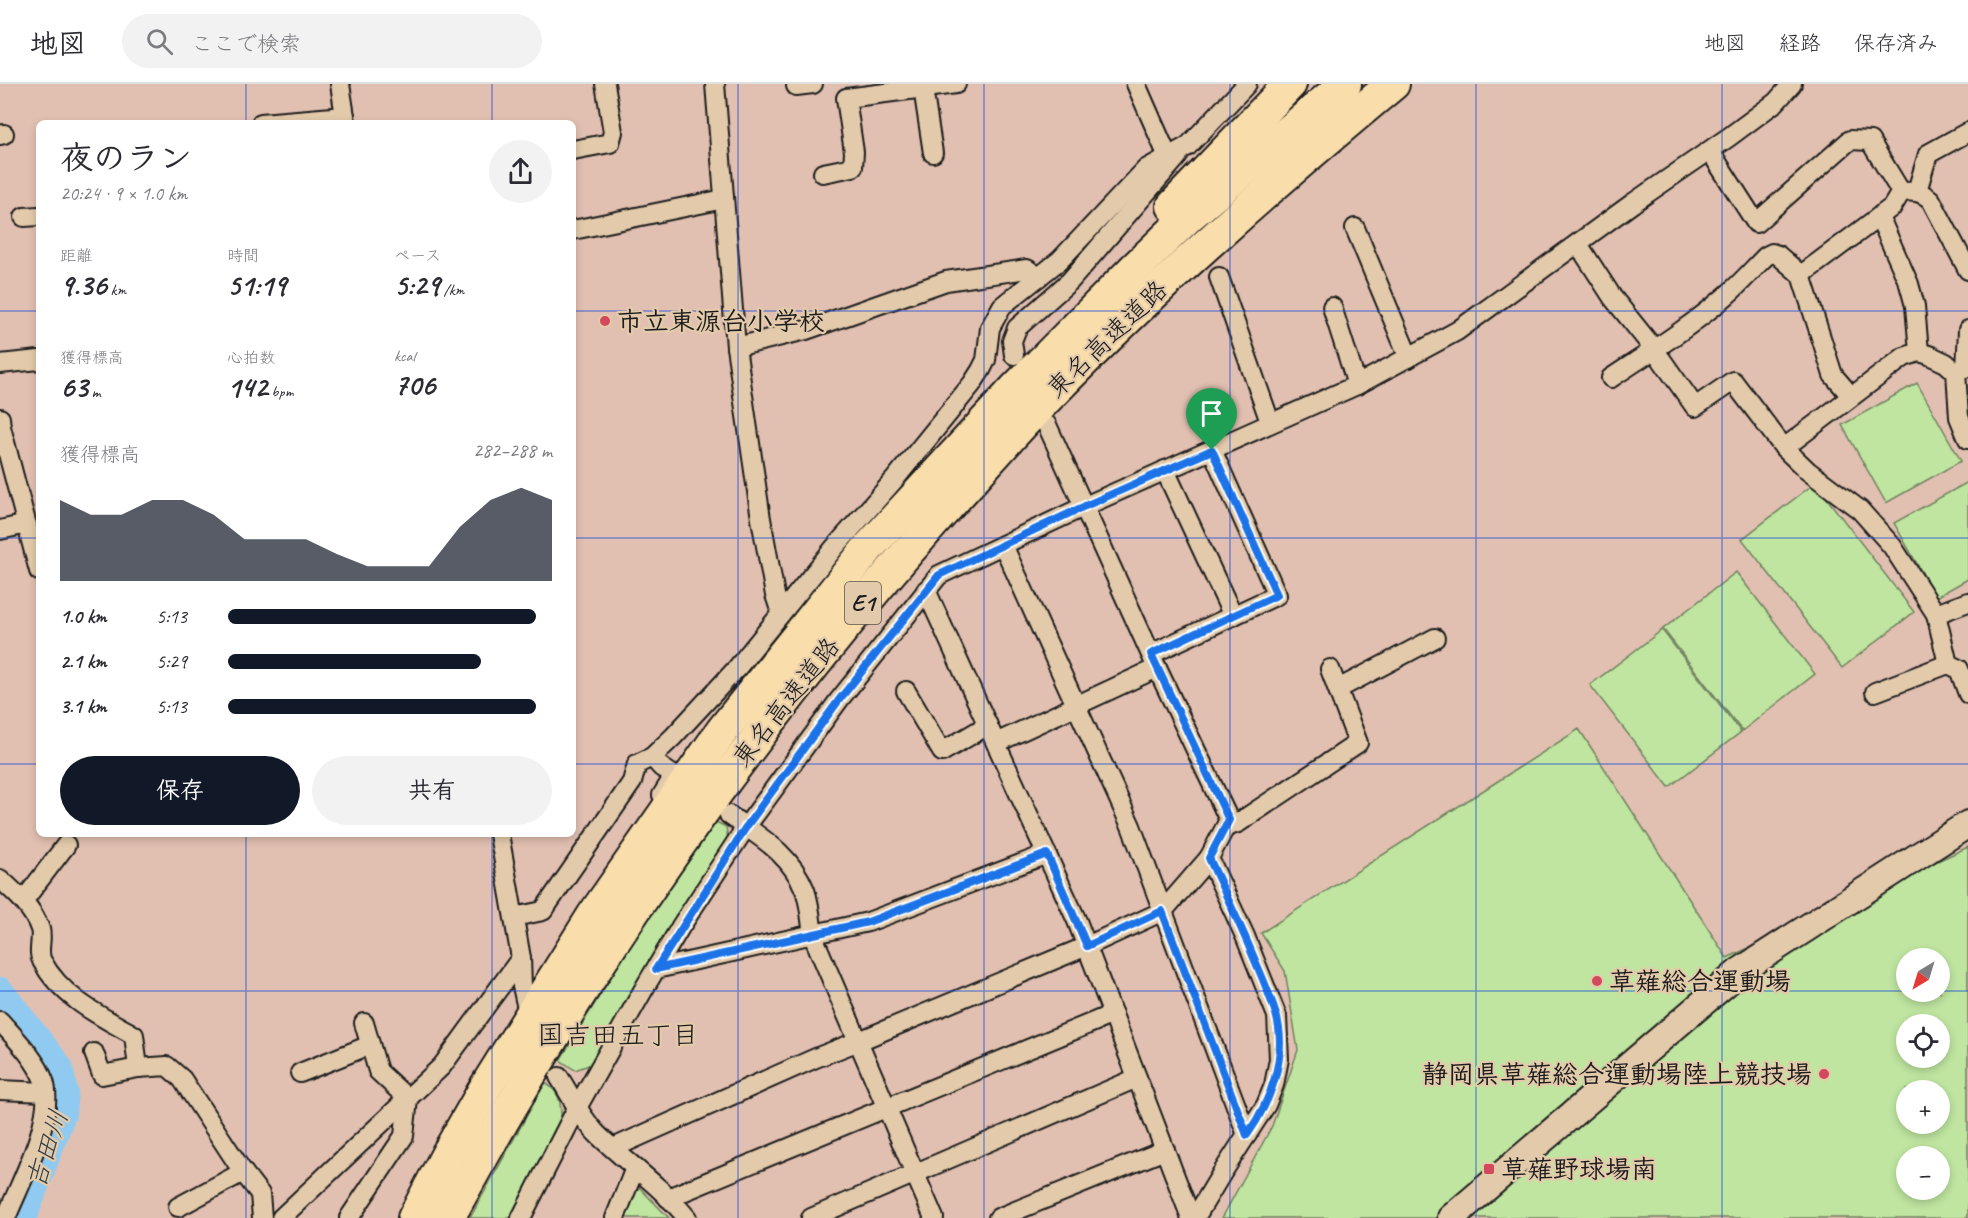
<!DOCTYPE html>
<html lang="ja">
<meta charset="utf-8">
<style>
:root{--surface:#fff;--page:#f2f2f3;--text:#2b2b33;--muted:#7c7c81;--line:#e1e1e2;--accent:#111827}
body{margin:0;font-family:Caveat,"Klee One",sans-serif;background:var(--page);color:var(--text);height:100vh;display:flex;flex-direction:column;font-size:22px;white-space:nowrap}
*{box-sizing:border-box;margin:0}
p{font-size:20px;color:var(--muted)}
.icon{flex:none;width:33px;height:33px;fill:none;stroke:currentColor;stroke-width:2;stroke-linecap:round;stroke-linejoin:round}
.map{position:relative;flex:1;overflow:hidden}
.panel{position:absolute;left:36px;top:36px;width:540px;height:717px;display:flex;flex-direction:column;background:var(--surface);border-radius:9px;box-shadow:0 3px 9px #0003}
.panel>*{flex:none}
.needle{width:39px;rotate:218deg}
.controls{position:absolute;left:1896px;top:864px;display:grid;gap:12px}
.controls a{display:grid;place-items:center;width:54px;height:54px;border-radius:50%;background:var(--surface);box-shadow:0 3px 9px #0003;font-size:30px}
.pin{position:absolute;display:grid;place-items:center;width:51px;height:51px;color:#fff;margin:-62px -26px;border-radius:50% 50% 50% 0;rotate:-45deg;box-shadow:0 0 6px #0007}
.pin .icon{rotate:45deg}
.round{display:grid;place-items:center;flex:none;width:63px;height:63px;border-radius:32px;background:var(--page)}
.head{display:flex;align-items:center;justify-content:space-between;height:102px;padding:0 24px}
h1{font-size:33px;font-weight:600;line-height:45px}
.stats{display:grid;grid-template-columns:repeat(3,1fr);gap:9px;height:102px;padding:6px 24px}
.stats div{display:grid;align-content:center}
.stats b{font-size:30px;font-weight:600}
.stats small{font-size:16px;font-weight:400}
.stats p{font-size:16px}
.chart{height:168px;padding:12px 24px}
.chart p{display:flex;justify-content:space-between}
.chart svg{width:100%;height:108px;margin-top:6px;fill:var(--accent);opacity:.7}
.action{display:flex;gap:12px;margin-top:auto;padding:12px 24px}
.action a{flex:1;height:69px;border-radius:36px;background:var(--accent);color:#fff;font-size:24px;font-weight:600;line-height:69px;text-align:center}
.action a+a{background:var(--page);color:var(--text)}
ul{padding:0 24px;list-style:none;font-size:20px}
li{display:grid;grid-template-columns:96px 72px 1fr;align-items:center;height:45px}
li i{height:15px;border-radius:8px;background:var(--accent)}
header{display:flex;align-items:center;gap:36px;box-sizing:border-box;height:84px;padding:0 30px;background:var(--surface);border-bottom:2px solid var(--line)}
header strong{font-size:28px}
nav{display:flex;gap:33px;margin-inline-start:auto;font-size:21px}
.search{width:420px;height:54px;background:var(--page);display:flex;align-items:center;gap:15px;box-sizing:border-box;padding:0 21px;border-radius:33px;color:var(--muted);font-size:22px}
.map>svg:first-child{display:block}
.green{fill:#bfe5a0;stroke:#6e805e;stroke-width:1.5;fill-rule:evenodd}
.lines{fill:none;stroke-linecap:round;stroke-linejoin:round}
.river{stroke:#91caf0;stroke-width:28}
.street-casing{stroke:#1c1c1c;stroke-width:22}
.secondary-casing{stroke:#1c1c1c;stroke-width:30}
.highway-casing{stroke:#1c1c1c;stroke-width:36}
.street{stroke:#e3caab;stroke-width:18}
.secondary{stroke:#e3caab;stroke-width:26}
.highway{stroke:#f9ddab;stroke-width:32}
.route-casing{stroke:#fff;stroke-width:12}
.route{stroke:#1a73e8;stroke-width:8}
.grid{fill:none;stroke:#1d4ed8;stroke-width:1.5;stroke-opacity:0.55}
.poi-dot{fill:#d1495b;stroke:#e3caab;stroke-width:2}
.labels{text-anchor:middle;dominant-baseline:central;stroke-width:4.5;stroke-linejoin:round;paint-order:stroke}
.shield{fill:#e3caab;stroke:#585047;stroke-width:1.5}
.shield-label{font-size:24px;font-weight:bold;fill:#1c1c1c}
.poi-label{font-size:26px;font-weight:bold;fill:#1c1c1c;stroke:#e3caab;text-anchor:start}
.street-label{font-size:26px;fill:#1c1c1c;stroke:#e3caab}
.neighbourhood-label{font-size:27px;fill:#1c1c1c;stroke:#e3caab}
.water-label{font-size:27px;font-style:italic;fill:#333f46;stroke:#e3caab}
</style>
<header>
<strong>地図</strong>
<div class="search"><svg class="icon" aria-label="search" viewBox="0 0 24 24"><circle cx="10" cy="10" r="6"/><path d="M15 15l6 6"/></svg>ここで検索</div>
<nav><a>地図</a><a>経路</a><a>保存済み</a></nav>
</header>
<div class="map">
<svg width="1968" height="1134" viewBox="0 0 1968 1134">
<rect width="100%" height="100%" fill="#e2c0b1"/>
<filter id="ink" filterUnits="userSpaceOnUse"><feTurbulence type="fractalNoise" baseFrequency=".0167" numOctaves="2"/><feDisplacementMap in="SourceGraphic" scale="12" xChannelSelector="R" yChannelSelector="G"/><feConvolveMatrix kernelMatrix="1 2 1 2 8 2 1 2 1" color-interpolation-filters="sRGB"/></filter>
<g filter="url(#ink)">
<g class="green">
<path d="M1917,299L1961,377L1886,419L1842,341Z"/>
<path d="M1968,398V495L1936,513L1894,439Z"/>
<path d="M1815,399L1914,528L1842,584L1742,455Z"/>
<path d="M1736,488L1815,590L1742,647L1663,545Z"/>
<path d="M1662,546L1741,648L1669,703L1590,601Z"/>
<path d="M1579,645L1727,874L1968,763V1134H1222L1272,1042L1298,966L1285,887L1261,849ZM1906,874H1940V908H1906ZM1906,940H1940V974H1906ZM1906,1006H1940V1040H1906ZM1906,1072H1940V1106H1906Z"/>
<path d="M716,738L726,743L728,755L726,762L656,864L648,884L599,973L589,981L575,986L560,976L645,838Z"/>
<path d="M545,999C559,1007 561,1017 561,1033L511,1134H470Z"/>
<path d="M636,1100L669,1134H623Z"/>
</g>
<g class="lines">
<path class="river" d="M0,907L59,983L64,1008L62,1030L23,1134"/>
<g class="street-casing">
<g id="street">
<path d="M340,0L346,39"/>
<path d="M715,0L736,263L761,435L775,511L781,529"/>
<path d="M1136,0L1168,73"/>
<path d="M796,2L813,0"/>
<path d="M923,4L933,69"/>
<path d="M261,39L345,32"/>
<path d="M0,51L4,50"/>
<path d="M573,66L610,59L613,48L605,0"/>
<path d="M1710,67L1756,139L1850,56L1870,57L1901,108"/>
<path d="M823,89L853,83L854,68L846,14L956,0"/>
<path d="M1917,107L1928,70L1968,48"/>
<path d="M1881,131L1883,141L1909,200L1915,222L1919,268"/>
<path d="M24,133L39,132"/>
<path d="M1355,144L1409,274"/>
<path d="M573,146L724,115"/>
<path d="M1578,160L1613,214L1654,265L1695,323L1733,297L1784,364L1904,273L1919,268L1929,271L1946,279L1956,288L1959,333L1968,355"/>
<path d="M1801,191L1892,123L1901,108C1914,107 1921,107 1931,116L1968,186"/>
<path d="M1219,193L1270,338"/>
<path d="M1332,223L1357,301"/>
<path d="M736,263L806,246L946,197L1027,185L1039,193"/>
<path d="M1014,271L1012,257L1017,244L1070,197L1178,72"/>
<path d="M0,280L39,276"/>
<path d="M1966,284L1968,246"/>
<path d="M1611,294C1650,268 1692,242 1727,211C1741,199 1753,185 1766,172L1772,169L1778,171L1801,191L1833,291L1851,312"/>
<path d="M0,334L1,343L39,487"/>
<path d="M1784,364L1808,387L1860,426L1892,462L1936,530"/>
<path d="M1165,386L1233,532"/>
<path d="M0,446L27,440"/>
<path d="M1003,461L1131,742L1247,1051"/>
<path d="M926,506L1077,837L1191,1134"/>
<path d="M1968,518L1936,530L1948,580L1959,585L1968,610"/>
<path d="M1151,570L1277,511L1212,366"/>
<path d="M1338,605L1435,554"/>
<path d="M906,607L942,668L988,641"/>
<path d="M1875,608L1948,580"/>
<path d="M996,659L1157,584"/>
<path d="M652,673L661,683L674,692L662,711"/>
<path d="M729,731C760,753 790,769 805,806C810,820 811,837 813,852L934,1134"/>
<path d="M1226,743L1238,739L1358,659L1330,585"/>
<path d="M499,750L521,874L522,902L526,920"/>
<path d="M0,795C16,809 33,824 40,845C43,855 37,868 42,877C61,913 100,932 134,951L138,984"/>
<path d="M24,816L66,761"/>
<path d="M514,833L543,827L632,698L637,680L652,673L673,653L737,584L835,463L895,395L972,300L981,286L986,276L990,244L1002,222L1060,176L1146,85L1188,62L1247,0"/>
<path d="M656,885L868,838L1047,770"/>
<path d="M0,937C16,955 36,975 44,997C56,1033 20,1099 6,1134"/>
<path d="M94,969L102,991L138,984L167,982L182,995L243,1088L260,1110L262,1134"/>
<path d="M300,989L370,961"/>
<path d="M559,993C571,1012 582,1035 598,1051C627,1079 662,1103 687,1134"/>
<path d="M0,1006L45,1008"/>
<path d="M613,1064L818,973L859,957L1087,862L1163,827L1209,774L1229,736L1157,584L1047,341"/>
<path d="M668,1114L1113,930"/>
<path d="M178,1123L243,1088"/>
<path d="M281,1134L442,982L521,874"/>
<path d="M349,1134L404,1052L408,1015L378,987L364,939"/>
<path d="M521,1134L578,1022L645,903L681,842L746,743L839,616L939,491L1085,422L1357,301L1457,247L1633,119L1729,53L1776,18L1792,0"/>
<path d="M615,1134L635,1084"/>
<path d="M811,1134L1137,994"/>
<path d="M998,1134L1165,1066"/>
<path d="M1195,1134L1222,1089L1266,1021L1274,1001L1279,975L1277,932L1245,852L1209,774"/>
</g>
</g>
<g class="secondary-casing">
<path id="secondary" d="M1451,1134L1740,887L1968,740"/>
</g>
<g class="highway-casing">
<g id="highway">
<path d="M1173,122L1290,0"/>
<path d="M414,1134L447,1071L487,1001L593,832L722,647L869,463L1015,305L1135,184L1190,131L1345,0"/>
<path d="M448,1134C592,870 766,621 969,399C996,369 1022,339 1050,311C1158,200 1274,99 1393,0"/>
</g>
</g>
<use href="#street" class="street"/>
<use href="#secondary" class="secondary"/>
<use href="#highway" class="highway"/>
</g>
</g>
<g class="lines" filter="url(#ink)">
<g class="route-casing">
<path id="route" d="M1212,366L1277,511L1151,570L1229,736L1209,774C1224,807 1240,840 1254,874C1262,893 1270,911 1276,930C1288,972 1271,1017 1247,1051L1162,827L1087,862L1047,770L868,838L656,885L746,743L839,616L939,491L1085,422Z"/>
</g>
<use href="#route" class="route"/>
</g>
<path class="grid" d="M246,0V39M492,0V39M738,0V1134M984,0V1134M1230,0V1134M1476,0V1134M1722,0V1134M0,227H39M573,227H1968M0,454H39M573,454H1968M0,680H39M573,680H1968M246,750V1134M492,750V1134M0,907H1906M1940,907H1968"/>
<g class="poi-dot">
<circle cx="605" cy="237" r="6"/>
<circle cx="1597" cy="897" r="6"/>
<circle cx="1824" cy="990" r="6"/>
<rect x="1483" y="1079" width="12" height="12" rx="3"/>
</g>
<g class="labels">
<rect class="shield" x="845" y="498" width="36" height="42" rx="4.5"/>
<g class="shield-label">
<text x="863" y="519">E1</text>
</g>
<g class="poi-label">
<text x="617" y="237">市立東源台小学校</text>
<text x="1609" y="897">草薙総合運動場</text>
<text x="1812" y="990" text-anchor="end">静岡県草薙総合運動場陸上競技場</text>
<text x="1501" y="1085">草薙野球場南</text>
</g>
<g class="street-label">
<text transform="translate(1107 255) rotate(-44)">東名高速道路</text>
<text transform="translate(786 618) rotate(-52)">東名高速道路</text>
</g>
<g class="neighbourhood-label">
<text x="618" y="951">国吉田五丁目</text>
</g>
<g class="water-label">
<text transform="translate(47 1065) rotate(-72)">吉田川</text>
</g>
</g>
</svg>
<div class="controls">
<a><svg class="needle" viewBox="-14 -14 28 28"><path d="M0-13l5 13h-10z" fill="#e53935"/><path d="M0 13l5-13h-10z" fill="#7c7c81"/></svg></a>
<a><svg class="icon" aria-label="locate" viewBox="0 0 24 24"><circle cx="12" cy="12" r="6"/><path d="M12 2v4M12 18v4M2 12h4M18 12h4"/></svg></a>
<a>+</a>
<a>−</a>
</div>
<div class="pin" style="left:1212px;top:366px;background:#1e9e55"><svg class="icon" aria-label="arrive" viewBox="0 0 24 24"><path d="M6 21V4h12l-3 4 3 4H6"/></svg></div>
<section class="panel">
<div class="head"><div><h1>夜のラン</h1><p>20:24 · 9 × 1.0 km</p></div><a class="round"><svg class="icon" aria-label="share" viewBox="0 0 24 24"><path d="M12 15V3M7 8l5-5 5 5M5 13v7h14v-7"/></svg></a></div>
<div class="stats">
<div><p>距離</p><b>9.36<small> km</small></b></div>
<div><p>時間</p><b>51:19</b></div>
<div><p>ペース</p><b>5:29<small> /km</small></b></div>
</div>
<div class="stats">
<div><p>獲得標高</p><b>63<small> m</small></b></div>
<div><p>心拍数</p><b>142<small> bpm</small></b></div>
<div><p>kcal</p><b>706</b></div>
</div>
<div class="chart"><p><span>獲得標高</span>282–288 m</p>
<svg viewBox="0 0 160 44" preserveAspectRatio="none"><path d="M0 44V11L10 17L20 17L30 11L40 11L50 17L60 27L70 27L80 27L90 33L100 38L110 38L120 38L130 22L140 11L150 6L160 11V44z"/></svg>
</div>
<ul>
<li><b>1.0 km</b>5:13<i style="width:95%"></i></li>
<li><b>2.1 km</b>5:29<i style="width:78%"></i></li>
<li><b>3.1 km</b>5:13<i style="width:95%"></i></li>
</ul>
<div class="action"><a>保存</a><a>共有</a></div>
</section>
</div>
